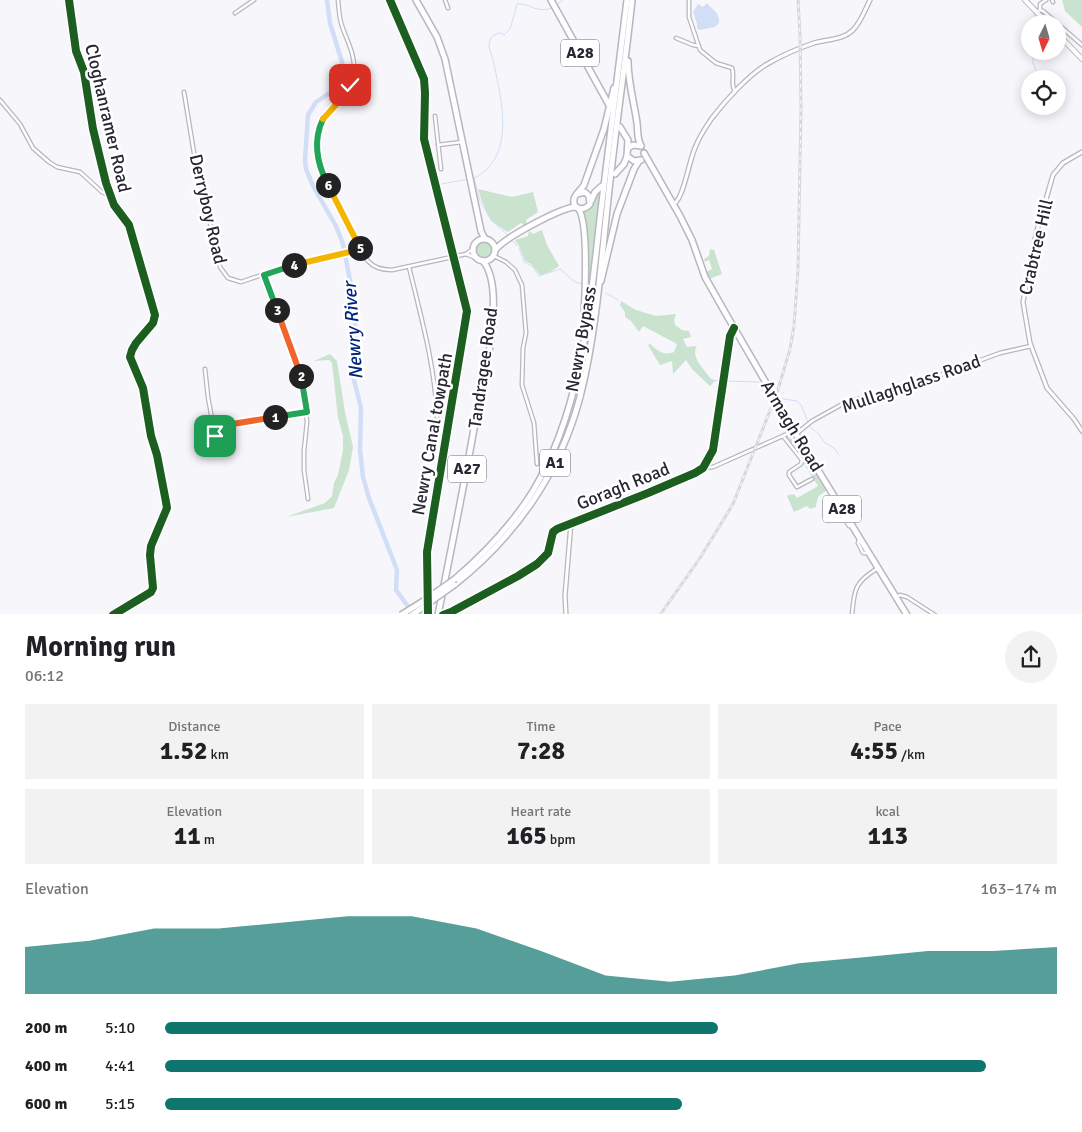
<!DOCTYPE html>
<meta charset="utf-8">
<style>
:root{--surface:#fff;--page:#f2f2f2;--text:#202124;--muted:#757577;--accent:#0f766e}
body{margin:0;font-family:Signika,sans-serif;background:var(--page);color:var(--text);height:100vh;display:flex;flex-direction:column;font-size:19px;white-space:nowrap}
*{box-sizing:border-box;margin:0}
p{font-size:16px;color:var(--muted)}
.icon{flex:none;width:28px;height:28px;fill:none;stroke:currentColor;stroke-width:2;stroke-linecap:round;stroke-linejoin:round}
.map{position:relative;height:614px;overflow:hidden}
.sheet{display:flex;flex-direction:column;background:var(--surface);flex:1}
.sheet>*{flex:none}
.needle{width:32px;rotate:185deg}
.tools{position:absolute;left:1021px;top:15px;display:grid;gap:10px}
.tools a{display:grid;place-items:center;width:45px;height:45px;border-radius:50%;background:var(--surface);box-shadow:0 2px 12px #0003;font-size:25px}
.pin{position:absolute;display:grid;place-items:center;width:42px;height:42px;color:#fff;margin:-21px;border-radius:10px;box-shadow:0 2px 8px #0006}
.km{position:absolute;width:25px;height:25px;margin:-12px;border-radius:50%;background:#222;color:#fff;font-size:14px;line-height:25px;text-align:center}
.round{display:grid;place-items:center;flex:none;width:52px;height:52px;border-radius:26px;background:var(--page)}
.overview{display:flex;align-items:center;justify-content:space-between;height:85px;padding:0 25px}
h1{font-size:28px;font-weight:700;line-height:38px}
.stats{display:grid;grid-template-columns:repeat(3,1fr);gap:8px;height:85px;padding:5px 25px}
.stats div{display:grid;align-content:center;border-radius:0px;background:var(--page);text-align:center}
.stats b{font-size:25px;font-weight:700}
.stats small{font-size:14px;font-weight:400}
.stats p{font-size:14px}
.chart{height:140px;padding:10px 25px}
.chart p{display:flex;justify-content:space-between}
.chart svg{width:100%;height:90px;margin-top:5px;fill:var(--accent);opacity:.7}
ul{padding:0 25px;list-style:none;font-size:16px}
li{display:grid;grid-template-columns:80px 60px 1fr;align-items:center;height:38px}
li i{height:12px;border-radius:6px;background:var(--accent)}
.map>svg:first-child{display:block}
.green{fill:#c9e3cf}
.water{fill:#d2def5}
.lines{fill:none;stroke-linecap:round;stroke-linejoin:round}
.stream{stroke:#d2def5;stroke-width:1}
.canal{stroke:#d2def5;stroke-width:2.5}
.river{stroke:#d2def5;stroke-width:4.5}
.minor-casing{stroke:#b8b6be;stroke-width:5}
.tertiary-casing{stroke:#b8b6be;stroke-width:5.5}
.secondary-casing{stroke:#b8b6be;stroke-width:6}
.trunk-casing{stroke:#b8b6be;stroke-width:8}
.minor{stroke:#fefefe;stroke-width:2.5}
.tertiary{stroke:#fefefe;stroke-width:3}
.secondary{stroke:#fefefe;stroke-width:4}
.trunk{stroke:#fefefe;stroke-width:5}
.rail-casing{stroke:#d8d7da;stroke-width:3}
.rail{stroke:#fff;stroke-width:1;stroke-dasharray:4;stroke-linecap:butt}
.trunk-bridge-casing{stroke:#b8b6be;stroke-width:8;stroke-linecap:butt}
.trunk-bridge{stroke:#fefefe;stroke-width:5}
.cycleway-casing{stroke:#fff;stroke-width:11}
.cycleway{stroke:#1b5e20;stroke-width:8}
.split-1-casing{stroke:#fff;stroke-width:10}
.split-2-casing{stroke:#fff;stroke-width:10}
.split-3-casing{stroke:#fff;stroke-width:10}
.split-4-casing{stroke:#fff;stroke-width:10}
.split-5-casing{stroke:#fff;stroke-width:10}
.split-6-casing{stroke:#fff;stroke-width:10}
.split-7-casing{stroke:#fff;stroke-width:10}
.split-8-casing{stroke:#fff;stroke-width:10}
.split-1{stroke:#f0652b;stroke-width:6}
.split-2{stroke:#22a559;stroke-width:6}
.split-3{stroke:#f0652b;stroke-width:6}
.split-4{stroke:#22a559;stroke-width:6}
.split-5{stroke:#f5b400;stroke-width:6}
.split-6{stroke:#f5b400;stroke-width:6}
.split-7{stroke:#22a559;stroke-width:6}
.split-8{stroke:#f5b400;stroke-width:6}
.labels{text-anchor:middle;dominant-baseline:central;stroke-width:5;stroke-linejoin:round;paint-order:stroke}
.shield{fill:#fff;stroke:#686770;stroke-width:1}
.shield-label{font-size:16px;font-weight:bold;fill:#282633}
.street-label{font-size:18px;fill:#282633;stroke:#fff}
.water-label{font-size:19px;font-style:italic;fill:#00267c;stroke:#fff}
</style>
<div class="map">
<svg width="1082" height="615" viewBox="0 0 1082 615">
<rect width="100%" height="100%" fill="#f7f6fb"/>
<g class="green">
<path d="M1062,0H1082V27L1065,11Z"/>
<path d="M478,189L512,197L533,192L538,212L526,220L527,225L525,226L521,223L508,232L491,221L482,202Z"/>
<path d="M601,189L586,308L587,255L583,213L593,206L594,198Z"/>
<path d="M542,230L547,245L559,266L550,272L540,275L531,264L525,261L519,246L515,240L528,236L529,231L533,234Z"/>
<circle cx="485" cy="250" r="9"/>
<path d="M710,249L714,250L722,274L709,279L706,272L712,269L709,260L705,262L704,259L709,256Z"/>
<path d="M621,301L636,310L656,316L676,314L674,320L675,325L682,330L689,331L691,337L683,339L687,347L697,346C690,357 704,369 711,379L716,380L710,386L692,369L686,360L673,374L672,361L660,365L648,345L650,344C658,351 663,356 674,352L677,344L643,326L639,332L631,321L625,317V312L620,305Z"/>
<path d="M330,354L337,361L345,412L353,447L349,470L334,508L286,517L325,503L332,496L334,483L338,475L343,450V436L338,418L332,363L329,360L314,361Z"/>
<path d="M789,436L812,465L828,490C817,496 818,496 816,507L810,509L807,506L794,512L787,496L791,494L792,495L794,494L797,498L818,486L804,464L802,456L786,437Z"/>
</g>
<path class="water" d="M707,3C712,10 720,12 719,23L715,27L699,30L697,28V24L693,12L698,4L703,7Z"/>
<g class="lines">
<g class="stream">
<path d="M395,0L425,73L428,90L427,134L439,182L441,184L469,179"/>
<path d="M1072,0L1082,15"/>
<path d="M558,4L563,0"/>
<path d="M1034,13L1036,24"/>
<path d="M1033,51V63L1038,75L1037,79"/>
<path d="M473,178C479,177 481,174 486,170C514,144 500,93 493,60C492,55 489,50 489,45C489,38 495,33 501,33L504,35L510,29L517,4C529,2 534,14 553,8"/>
<path d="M474,178L480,201L491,220"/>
<path d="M492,221L508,235"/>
<path d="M513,241L517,246"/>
<path d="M519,248L524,262L533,267L539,276L560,269L575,282L583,284"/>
<path d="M606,293L618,300"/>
<path d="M681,340C684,348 701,378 709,380C712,381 718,380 721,381"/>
<path d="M725,381L759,382L765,394L773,397"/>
<path d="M777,398L797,401L801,405L810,427L818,433L825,443L834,448L839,455"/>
</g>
<path class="canal" d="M387,0L420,76L422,144L465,310L423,551L424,601"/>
<path class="river" d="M327,0L330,23L342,62V70L337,88L316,102L308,115L305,160L306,169L313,186L336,226L343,244L354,301L355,327L352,372L361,408L360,450L363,477L369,498L397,570L396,590L412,612"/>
<g class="minor-casing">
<g id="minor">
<path d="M69,0L76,51L84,72L93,129L106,183L114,205L129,225L155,315L153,323L136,343L132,350L130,357L143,388L151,436L157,455L166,502L167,508L151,546L150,555L153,588L151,592L113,615"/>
<path d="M338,0C339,9 339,18 342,26C347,41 355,54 354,70C351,97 324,107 318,132C316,141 316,153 318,162C323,181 335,197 344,213C351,228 356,249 368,261C374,268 383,270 392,270L466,254L473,249"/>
<path d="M445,0L448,8"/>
<path d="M689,0V17L700,50L716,63L732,68C735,76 730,84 735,91"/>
<path d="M1052,0L1053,2"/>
<path d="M1040,10V4L1046,0"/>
<path d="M1037,12L1040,10L1043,11L1082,45"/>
<path d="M235,13L254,0"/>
<path d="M676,38L693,45L699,46"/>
<path d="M184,92L194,153L220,267L228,278L241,282L285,267L360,249"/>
<path d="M0,100L20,124L33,148L49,162L57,167L80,172L102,192L109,195"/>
<path d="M435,116L441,169"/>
<path d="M438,145L462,142"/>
<path d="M466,254L476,258"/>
<path d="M494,256L506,262L515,270L522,285L526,333L523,348L522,385L534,423L537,464"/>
<path d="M409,267C421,317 435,365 437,417"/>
<path d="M264,275L299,369L304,388L307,422L304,451V470L308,499"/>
<path d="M205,369L208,397L215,436"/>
<path d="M214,427L307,412"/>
<path d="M796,434L812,421L848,401L879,395L916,384L1000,353L1031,346"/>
<path d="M783,436L802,460L801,464L789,472V475L797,487L812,479"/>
<path d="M703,468L713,467L794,431"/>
<path d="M845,515L844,518L849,526H851"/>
<path d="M859,539L858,543L863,553H867"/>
<path d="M896,597L900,595L907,597L935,615"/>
<path d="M852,615C854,589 855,582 878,568"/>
</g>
</g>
<g class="tertiary-casing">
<g id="tertiary">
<path d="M1082,152L1063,163L1053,175L1036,234L1023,302L1030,343L1047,388L1074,419L1082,431"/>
<path d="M674,204C684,197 689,161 695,148C699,137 705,128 712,118C725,101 750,73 769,63C783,55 799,48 814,43C828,39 843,40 853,30C861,22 865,10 870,0"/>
<path d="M443,615L451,612L518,576L537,564L548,553L553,532L557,529L648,493L695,473L703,468L713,450L730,336L734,328"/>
<path d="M566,615L565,596L571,523"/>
</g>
</g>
<g class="secondary-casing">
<g id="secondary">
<path d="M1025,0L1048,24"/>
<path d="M1058,34L1082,59"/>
</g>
</g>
<g class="trunk-casing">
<g id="trunk">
<path d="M416,0L437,37L445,59L481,231L485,239"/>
<path d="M551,0L609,105"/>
<path d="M628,61C628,82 634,102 637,123C638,131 637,139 641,146"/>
<path d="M620,127L628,140L627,156L634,161L641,160"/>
<path d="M628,148L633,145L641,146"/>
<path d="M644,153L680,216L692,240L705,277L726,314L794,431L907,615"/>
<path d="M615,174L624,164L627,156"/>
<path d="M577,194L585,192L589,196L590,204C585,211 572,211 574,199C575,194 581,190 584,185L604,129L614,88"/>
<path d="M591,201L595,192L602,186"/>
<path d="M578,208C589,221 585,296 584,316"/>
<circle cx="484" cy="250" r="11"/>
<path d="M496,249C506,237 562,207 576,207"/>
<path d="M601,281L617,214L634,169L639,161"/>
<path d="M455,579C485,553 512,525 533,491C583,408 590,304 601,210C609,140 619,70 627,0"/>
<path d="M454,585C515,537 560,473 580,397C596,335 601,263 608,199C615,132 625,66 632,0"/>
<path d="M438,615C452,545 466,476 478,406C484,376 492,347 493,316C494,300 494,274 483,261"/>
</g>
</g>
<use href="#minor" class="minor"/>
<use href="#tertiary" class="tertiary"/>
<use href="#secondary" class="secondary"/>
<use href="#trunk" class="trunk"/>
<g class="rail-casing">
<path id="rail" d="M660,615L700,558L733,504L777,393L790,349L794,326L798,270L801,109L800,34L798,0"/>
</g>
<use href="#rail" class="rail"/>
<g class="trunk-bridge-casing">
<g id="trunk-bridge">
<path d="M401,615L425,600L455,579"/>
<path d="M412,615L454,585"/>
</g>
</g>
<use href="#trunk-bridge" class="trunk-bridge"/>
<g class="cycleway-casing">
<g id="cycleway">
<path d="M69,0L76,51L84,72L93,129L106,183L114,205L129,225L155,315L153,323L136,343L132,350L130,357L143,388L151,436L157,455L166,502L167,508L151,546L150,555L153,588L151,592L113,615"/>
<path d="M390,0L424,79L425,93L424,139L467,311L427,552L428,615"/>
<path d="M443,615L451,612L518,576L537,564L548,553L553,532L557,529L648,493L695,473L703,468L713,450L730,336L734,328"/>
</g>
</g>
<use href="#cycleway" class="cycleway"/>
</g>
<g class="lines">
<g class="split-1-casing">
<path id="split-1" d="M215,436L214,427L275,417"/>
</g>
<g class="split-2-casing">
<path id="split-2" d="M275,417L307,412L301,376"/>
</g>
<g class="split-3-casing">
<path id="split-3" d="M277,310L301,376"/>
</g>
<g class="split-4-casing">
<path id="split-4" d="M277,310L264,275L294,265"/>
</g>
<g class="split-5-casing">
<path id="split-5" d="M294,265L358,250L360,249V248"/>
</g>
<g class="split-6-casing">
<path id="split-6" d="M328,185L360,248"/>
</g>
<g class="split-7-casing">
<path id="split-7" d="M323,119C312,142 317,164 328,185"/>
</g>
<g class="split-8-casing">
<path id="split-8" d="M323,119L343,97L350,85"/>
</g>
<use href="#split-1" class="split-1"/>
<use href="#split-2" class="split-2"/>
<use href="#split-3" class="split-3"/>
<use href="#split-4" class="split-4"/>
<use href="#split-5" class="split-5"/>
<use href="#split-6" class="split-6"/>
<use href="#split-7" class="split-7"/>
<use href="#split-8" class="split-8"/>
</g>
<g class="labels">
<g class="shield">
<rect x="561" y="39.5" width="38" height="27" rx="4"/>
<rect x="540" y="449.5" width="30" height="27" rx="4"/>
<rect x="448" y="455.5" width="38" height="27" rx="4"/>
<rect x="823" y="495.5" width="38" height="27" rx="4"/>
</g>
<g class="shield-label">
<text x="580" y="53">A28</text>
<text x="555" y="463">A1</text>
<text x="467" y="469">A27</text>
<text x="842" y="509">A28</text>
</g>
<g class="street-label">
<text transform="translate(108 118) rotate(77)">Cloghanramer Road</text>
<text transform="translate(208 209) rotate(77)">Derryboy Road</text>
<text transform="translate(1036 247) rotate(-77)">Crabtree Hill</text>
<text transform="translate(581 339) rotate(-80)">Newry Bypass</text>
<text transform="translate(483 368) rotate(-82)">Tandragee Road</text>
<text transform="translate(911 384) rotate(-19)">Mullaghglass Road</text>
<text transform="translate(792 426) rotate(59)">Armagh Road</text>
<text transform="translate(432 434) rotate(-80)">Newry Canal towpath</text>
<text transform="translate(623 486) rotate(-22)">Goragh Road</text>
</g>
<g class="water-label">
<text transform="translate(353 331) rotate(-94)">Newry River</text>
</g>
</g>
</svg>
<div class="tools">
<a><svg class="needle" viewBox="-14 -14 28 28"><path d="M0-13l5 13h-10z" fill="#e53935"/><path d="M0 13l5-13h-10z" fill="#757577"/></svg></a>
<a><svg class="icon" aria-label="locate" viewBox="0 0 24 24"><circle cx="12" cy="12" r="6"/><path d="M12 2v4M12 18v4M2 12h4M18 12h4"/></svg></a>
</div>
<div class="pin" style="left:215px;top:436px;background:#1e9e55"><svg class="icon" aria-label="arrive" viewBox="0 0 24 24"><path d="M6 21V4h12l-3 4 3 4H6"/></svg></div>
<div class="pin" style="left:350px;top:85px;background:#d93025"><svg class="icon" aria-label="check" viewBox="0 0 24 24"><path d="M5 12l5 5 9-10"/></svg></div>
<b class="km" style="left:275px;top:417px">1</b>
<b class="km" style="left:301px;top:376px">2</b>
<b class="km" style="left:277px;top:310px">3</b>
<b class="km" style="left:294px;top:265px">4</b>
<b class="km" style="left:360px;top:248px">5</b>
<b class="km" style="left:328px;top:185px">6</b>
</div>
<section class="sheet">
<div class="overview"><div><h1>Morning run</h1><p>06:12</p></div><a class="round"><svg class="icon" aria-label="share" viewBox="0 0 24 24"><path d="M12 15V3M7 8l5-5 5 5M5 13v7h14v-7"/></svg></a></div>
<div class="stats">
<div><p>Distance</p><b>1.52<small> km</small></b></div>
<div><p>Time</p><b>7:28</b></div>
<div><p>Pace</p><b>4:55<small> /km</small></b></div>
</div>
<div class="stats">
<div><p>Elevation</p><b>11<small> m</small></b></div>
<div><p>Heart rate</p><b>165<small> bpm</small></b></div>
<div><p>kcal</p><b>113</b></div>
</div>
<div class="chart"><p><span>Elevation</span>163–174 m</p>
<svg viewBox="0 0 160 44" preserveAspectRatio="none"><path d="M0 44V21L10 18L20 12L30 12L40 9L50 6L60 6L70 12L80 23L90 35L100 38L110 35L120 29L130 26L140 23L150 23L160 21V44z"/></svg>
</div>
<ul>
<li><b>200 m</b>5:10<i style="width:62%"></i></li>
<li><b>400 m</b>4:41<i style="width:92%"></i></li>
<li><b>600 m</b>5:15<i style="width:58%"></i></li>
</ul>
</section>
